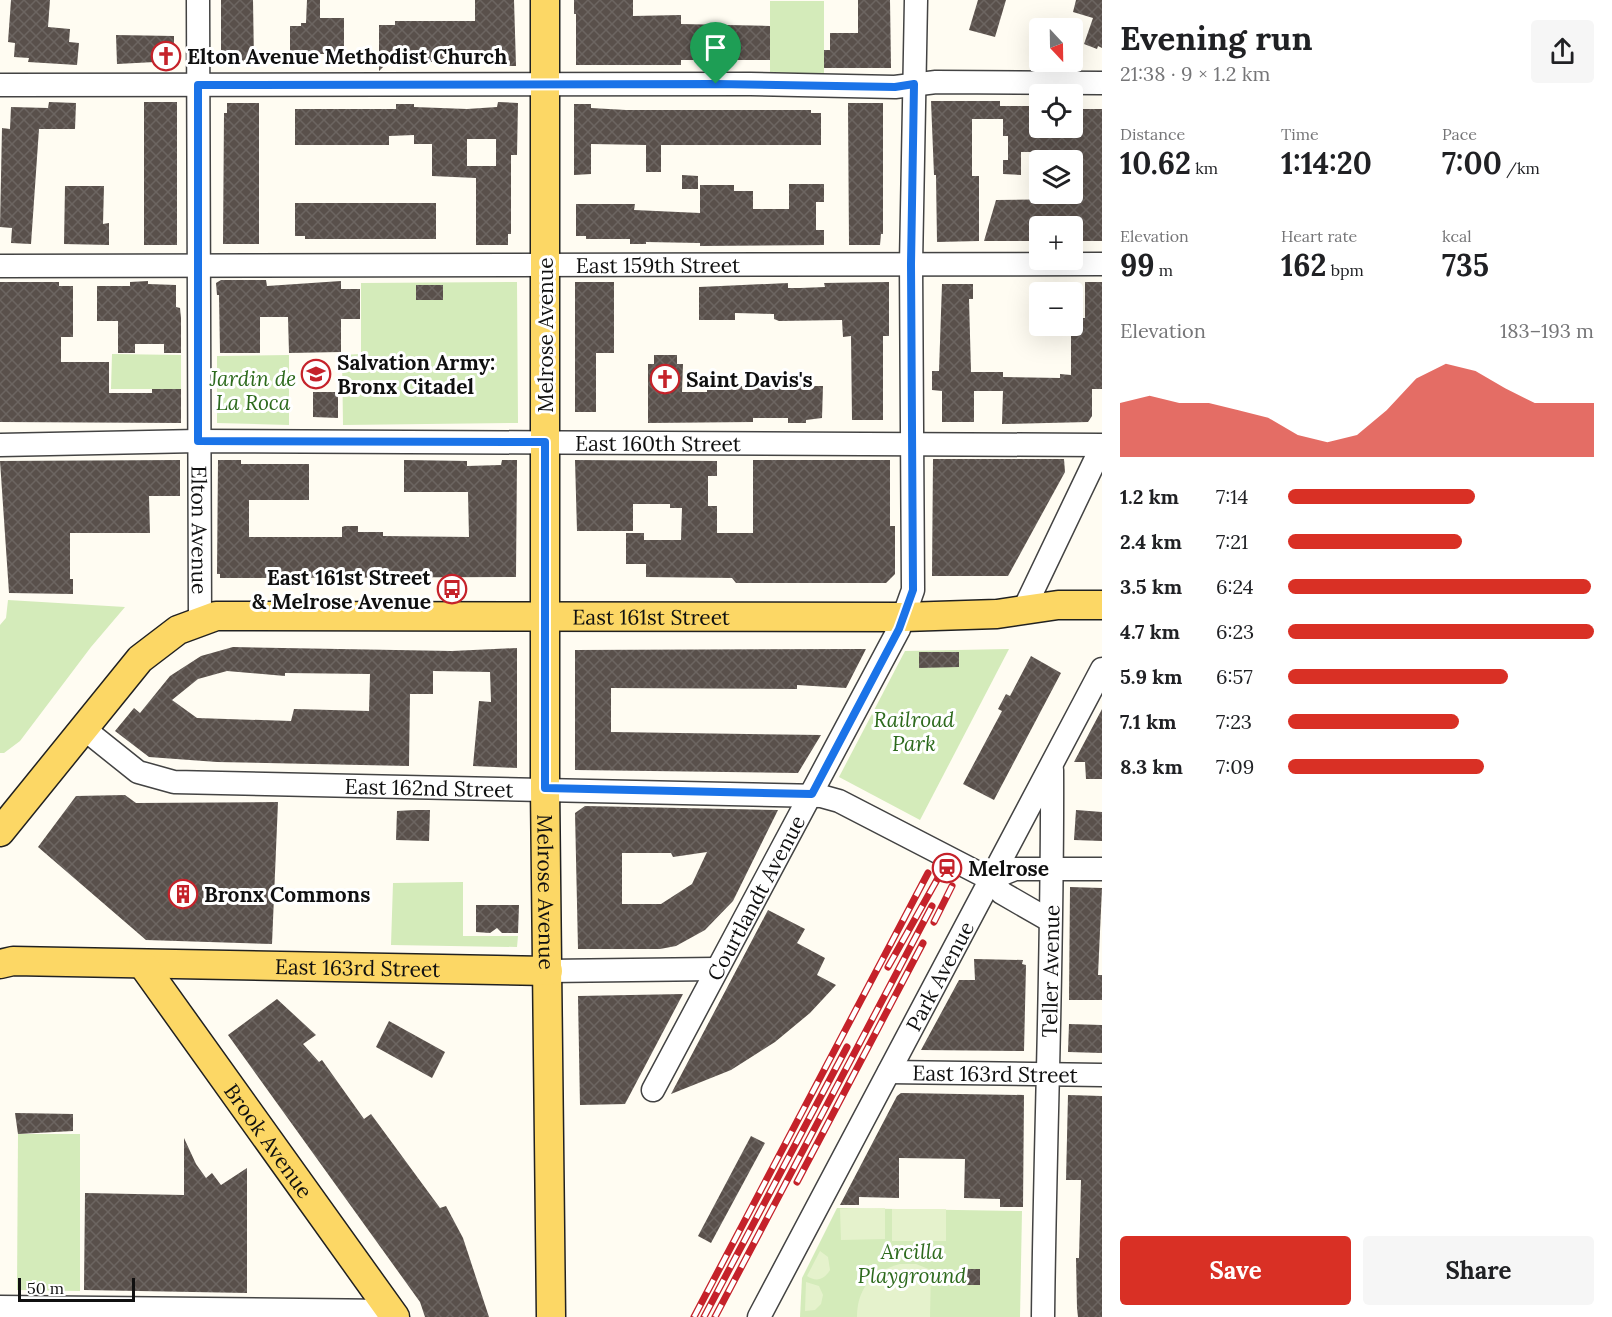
<!DOCTYPE html>
<meta charset="utf-8">
<style>
:root{--surface:#fff;--page:#f6f6f6;--text:#202124;--muted:#757577;--accent:#d93025}
body{margin:0;font-family:Lora,serif;background:var(--page);color:var(--text);height:100vh;display:flex;flex-direction:column;font-size:22px;white-space:nowrap}
*{box-sizing:border-box;margin:0}
p{font-size:20px;color:var(--muted)}
.icon{flex:none;width:33px;height:33px;fill:none;stroke:currentColor;stroke-width:2;stroke-linecap:round;stroke-linejoin:round}
.map{position:relative;flex:1;overflow:hidden}
.panel{display:flex;flex-direction:column;background:var(--surface);width:510px}
.panel>*{flex:none}
.needle{width:39px;rotate:158deg}
.buttons{position:absolute;left:1029px;top:18px;display:grid;gap:12px}
.buttons a{display:grid;place-items:center;width:54px;height:54px;border-radius:6px;background:var(--surface);box-shadow:0 6px 24px #0002;font-size:30px}
.scale{position:absolute;left:18px;bottom:15px;width:117px;box-sizing:border-box;padding-left:6px;border:3px solid #101010;border-top:0;font-size:16px;line-height:21px;white-space:nowrap;color:#101010;-webkit-text-stroke:4px #fff;paint-order:stroke}
.pin{position:absolute;display:grid;place-items:center;width:51px;height:51px;color:#fff;margin:-62px -26px;border-radius:50% 50% 50% 0;rotate:-45deg;box-shadow:0 0 6px #0007}
.pin .icon{rotate:45deg}
.round{display:grid;place-items:center;flex:none;width:63px;height:63px;border-radius:6px;background:var(--page)}
.overview{display:flex;align-items:center;justify-content:space-between;height:102px;padding:0 18px}
h1{font-size:33px;font-weight:700;line-height:45px}
.figures{display:grid;grid-template-columns:repeat(3,1fr);gap:9px;height:102px;padding:6px 18px}
.figures div{display:grid;align-content:center}
.figures b{font-size:30px;font-weight:700}
.figures small{font-size:16px;font-weight:400}
.figures p{font-size:16px}
.chart{height:168px;padding:12px 18px}
.chart p{display:flex;justify-content:space-between}
.chart svg{width:100%;height:108px;margin-top:6px;fill:var(--accent);opacity:.7}
.action{display:flex;gap:12px;margin-top:auto;padding:12px 18px}
.action a{flex:1;height:69px;border-radius:6px;background:var(--accent);color:#fff;font-size:24px;font-weight:700;line-height:69px;text-align:center}
.action a+a{background:var(--page);color:var(--text)}
ul{padding:0 18px;list-style:none;font-size:20px}
li{display:grid;grid-template-columns:96px 72px 1fr;align-items:center;height:45px}
li i{height:15px;border-radius:8px;background:var(--accent)}
main{display:flex;flex:1;min-height:0}
.map>svg:first-child{display:block}
.green{fill:#d4ebba}
.pitch{fill:#e5f2cc}
.building{fill:url(#building-cross-hatch);fill-rule:evenodd}
.lines{fill:none;stroke-linecap:round;stroke-linejoin:round}
.minor-casing{stroke:#434343;stroke-width:25}
.major-casing{stroke:#212121;stroke-width:31}
.minor{stroke:#fff;stroke-width:22}
.major{stroke:#fcd765;stroke-width:28}
.rail-casing{stroke:#c5222a;stroke-width:7}
.rail{stroke:#fff;stroke-width:4.5;stroke-dasharray:14;stroke-linecap:butt}
.route-casing{stroke:#fff;stroke-width:12}
.route{stroke:#1a73e8;stroke-width:8}
.labels{text-anchor:middle;dominant-baseline:central;stroke-width:6;stroke-linejoin:round;paint-order:stroke}
.poi-label{font-size:21px;font-weight:bold;fill:#101010;stroke:#fff;text-anchor:start}
.street-label{font-size:21px;fill:#101010;stroke:#fff}
.park-label{font-size:21px;font-style:italic;fill:#2d6a1d;stroke:#fff}
</style>
<main>
<div class="map">
<svg width="1102" height="1317" viewBox="0 0 1102 1317">
<defs>
<pattern id="building-cross-hatch" width="8" height="8" patternUnits="userSpaceOnUse" patternTransform="scale(1.5)"><rect width="8" height="8" fill="#59504b"/><path d="M0 0l8 8M0 8l8-8" fill="none" stroke="#6c6561"/></pattern>
</defs>
<rect width="100%" height="100%" fill="#fffcf2"/>
<g class="green">
<rect x="770" y="1" width="54" height="77"/>
<path d="M517,282L518,423L343,425L342,355L361,354V283Z"/>
<path d="M112,354L181,355V389H111Z"/>
<path d="M289,355V425L217,423V356Z"/>
<path d="M8,600L125,607L91,647L20,741L4,753H0V625L6,618Z"/>
<path d="M1009,649L920,820L839,777L905,651Z"/>
<path d="M463,882V936H518L517,947L391,945L393,883Z"/>
<path d="M18,1134H80V1291L17,1290Z"/>
<path d="M837,1208L1022,1211L1020,1317H800L802,1278Z"/>
</g>
<g class="pitch">
<path d="M885,1208V1239L841,1240L840,1209Z"/>
<rect x="892" y="1209" width="54" height="32"/>
<path d="M820,1251L828,1257L830,1270C824,1280 816,1282 807,1276Z"/>
<path d="M900,1264H916L931,1270L930,1317H857C857,1288 873,1271 900,1264Z"/>
<path d="M806,1282L819,1286L823,1295L821,1304L815,1310L805,1311Z"/>
</g>
<g class="building">
<path d="M11,0H50L48,27L70,29L69,42L79,43L77,65L28,62L29,58L14,57L15,43L8,42Z"/>
<path d="M221,0H253L254,62H221Z"/>
<path d="M307,0H320V18H344V54H306V58H290V26H301V23H306Z"/>
<path d="M475,0H514L516,66H497V62H388L379,71V25H395V21H475Z"/>
<path d="M574,0H633V16L681,15V24L770,26V60H681V65H576V14H574Z"/>
<path d="M858,0H890L891,68H824V50H830V33H858Z"/>
<path d="M978,0H1006L995,37L969,30Z"/>
<path d="M1076,0H1102V48L1098,46L1097,49L1084,44L1093,18L1073,12Z"/>
<path d="M116,35L174,36V61L117,64Z"/>
<path d="M931,101H1000V106H1038L1040,128H1072V109H1102V241H1072V226H1040V241H984L996,200L1065,199V194H1072V160H1065V152H1021V175L1003,174V160H1008V136H1003V119H972V176H979V241L937,242L936,175H934Z"/>
<path d="M49,102L76,103L75,129H39L31,244L11,243L12,228L0,227L2,128L10,129L11,107L48,108Z"/>
<rect x="144" y="102" width="33" height="143"/>
<path d="M498,102L518,103L517,155H511V234H508V245H476V178L432,176V144H414V135L389,136V145H295V109H396V104H414V107L467,109L497,107ZM467,139H496V166H467Z"/>
<path d="M227,103H259V244H223L224,113H227Z"/>
<path d="M848,103H883V234H881L880,245H849Z"/>
<path d="M574,104H591V108L626,110H811V113H821V145H661V172H646V145L591,144V174L574,175Z"/>
<path d="M682,175L698,176V189H682Z"/>
<path d="M789,184H824V202H816V230H824V245L700,246V243L646,242V244H630V239H586V236H576V204H635L634,210L700,213V185H734V191H753V209H789Z"/>
<path d="M65,186H104L103,224L109,223V245L64,244Z"/>
<path d="M295,203H436V239H305V236H295Z"/>
<path d="M221,280H266L267,286L341,281V289H360V319H341V352L289,353L288,317H260V353H220L219,295H217L216,283Z"/>
<path d="M148,281V284L176,285V307L180,308L181,318V353H164V344H135V353H118V321H97V286H130V282Z"/>
<path d="M0,282H59V286H73V337H61V362H109V393H152V389H181V423L0,422Z"/>
<path d="M575,282H614V353H596V412H575Z"/>
<path d="M889,282V336H883V420H852L851,336L843,337L842,320L779,321L774,319V314L735,313V320H699V287L788,283V288H800L825,287L824,283Z"/>
<path d="M1085,282H1102V389H1092V416L1088,422L1002,424L1003,391H974V422H942V391L932,390V371H939L942,284H973V299H969L971,372H1003V377L1060,378V374L1071,375V326L1072,318H1085Z"/>
<rect x="416" y="285" width="27" height="15"/>
<path d="M654,355H677V364H683L682,392H707V387L789,385V379H806V386H823L822,418L806,420V423H788V418H753V422L648,423V364H654Z"/>
<path d="M313,392H338V418L313,417Z"/>
<path d="M933,459H1064L1065,472L1008,576H932Z"/>
<path d="M180,460V496H149L150,533H70V579H73V594L9,593L0,461Z"/>
<path d="M218,460H241V464H309V500H249V537H342V527L345,526H358V532H383V536L469,537L468,492H404V460L467,461V466L501,465L502,460H517L516,577L220,578V574H217Z"/>
<path d="M575,460L717,461V476H708V506H717V533H753V460H890V526H895V574L886,583H736L732,578L646,577V564H626V533H644V540H681L682,508H670V504H633V531H577Z"/>
<path d="M233,647L452,651L517,648V768L473,766L479,701L491,702L490,672L433,671V694H410L409,766L217,762L149,757L115,731L134,708L140,713L170,676L201,656ZM227,671L285,676V673L370,674L369,711L294,709L291,721L197,718L172,700L198,679Z"/>
<path d="M866,649L846,688L797,685V689L611,688V732L821,735L798,773L575,770V650Z"/>
<path d="M919,652H959V667L919,668Z"/>
<path d="M1031,656L1061,673L994,800L963,784L1002,711L998,709L1006,694L1010,696Z"/>
<path d="M1102,709V779H1086L1085,762H1074Z"/>
<path d="M125,795L136,803L278,802L272,944L146,940L38,847L76,796Z"/>
<path d="M585,806L682,808L778,810L733,901L705,930L676,946L660,949H578L575,813ZM707,852L692,884L661,904H622V853H671L673,857Z"/>
<path d="M415,810H430L429,841L396,840L397,811Z"/>
<path d="M1076,810L1102,812V841L1074,840Z"/>
<path d="M1070,887L1102,888L1098,975H1102V1000H1069Z"/>
<path d="M476,905H519L518,933H502L497,928L490,933L476,932Z"/>
<path d="M768,910L805,929L797,943L825,958L817,975L836,985L810,1013L775,1042L731,1070L671,1094Z"/>
<path d="M974,959L1023,960L1022,964L1026,965L1024,1051L921,1050L959,980H975Z"/>
<path d="M683,994L625,1104L580,1105L578,996Z"/>
<path d="M277,999L316,1035L303,1044L319,1062L322,1060L364,1119L371,1114L440,1208L446,1206L463,1238L489,1317H425L420,1302L228,1035Z"/>
<path d="M389,1021L445,1052L432,1078L376,1047Z"/>
<path d="M1069,1024L1102,1025V1053L1068,1052Z"/>
<path d="M901,1093L1024,1095L1023,1207H1000V1199L964,1198L965,1159L899,1158V1198L859,1197V1205H840L897,1096Z"/>
<path d="M1068,1095L1102,1096V1317H1078L1077,1308L1076,1258H1079L1081,1180H1066Z"/>
<path d="M15,1113L73,1114V1131L18,1134Z"/>
<path d="M751,1136L765,1143L711,1243L698,1236Z"/>
<path d="M184,1138L196,1164L206,1178L212,1173L221,1185L247,1168V1293L84,1290L85,1193L184,1195Z"/>
<rect x="964" y="1269" width="16" height="16"/>
</g>
<g class="lines">
<g class="minor-casing">
<g id="minor">
<path id="s1" d="M198,0L200,621"/>
<path d="M0,85L750,84L895,87L936,82L1102,83"/>
<path id="s2" d="M0,266L1102,264"/>
<path id="s3" d="M0,445L198,441L1102,445"/>
<path d="M1023,611L1102,446"/>
<path id="s4" d="M83,728L138,772L174,782L821,796L839,801L990,879L1002,893L1049,920"/>
<path d="M990,879L1015,869H1102"/>
<path d="M548,971L716,969"/>
<path id="s5" d="M889,1072L1102,1075"/>
<path id="s6" d="M653,1090L899,629L913,590L911,264L916,0"/>
<path d="M0,1307L392,1311"/>
<path id="s7" d="M759,1317L1102,669"/>
<path id="s8" d="M1043,1317C1045,1135 1053,952 1052,770"/>
</g>
</g>
<g class="major-casing">
<g id="major">
<path id="s9" d="M545,0V788L551,1317"/>
<path id="s10" d="M0,832L140,659L178,630L216,616L904,617L997,614L1058,605H1102"/>
<path id="s11" d="M0,964L13,961L548,971"/>
<path id="s12" d="M143,965L395,1317"/>
</g>
</g>
<use href="#minor" class="minor"/>
<use href="#major" class="major"/>
<g class="rail-casing">
<g id="rail">
<path d="M934,922L952,886"/>
<path d="M888,967L938,878"/>
<path d="M797,1182L923,943"/>
<path d="M694,1317L928,873"/>
<path d="M704,1317L847,1047"/>
<path d="M715,1317L932,906"/>
</g>
</g>
<use href="#rail" class="rail"/>
</g>
<g class="lines">
<g class="route-casing">
<path id="route" d="M716,84L895,87L914,84L911,264L913,590L899,629L812,794L545,788V442L198,441V85Z"/>
</g>
<use href="#route" class="route"/>
</g>
<defs>
<g id="church-ring" transform="scale(1.5)"><circle r="9.5" fill="#fff" stroke="#c5222a" stroke-width="1.5"/><path d="M-1.2-6h2.4v3.5h3.3v2.4h-3.3V6h-2.4V-.1h-3.3v-2.4h3.3Z" fill="#c5222a"/></g>
<g id="school-ring" transform="scale(1.5)"><circle r="9.5" fill="#fff" stroke="#c5222a" stroke-width="1.5"/><path d="M0-5L7-2L0 1L-7-2ZM-4 1L0 2.5L4 1V4Q0 6-4 4Z" fill="#c5222a"/></g>
<g id="bus-ring" transform="scale(1.5)"><circle r="9.5" fill="#fff" stroke="#c5222a" stroke-width="1.5"/><path d="M-5-6H5V4H4V6H2V4H-2V6H-4V4H-5ZM-3.5-4V0h7V-4ZM-3.5 1.2v1.5H-2V1.2ZM2 1.2v1.5H3.5V1.2Z" fill="#c5222a"/></g>
<g id="station-ring" transform="scale(1.5)"><circle r="9.5" fill="#fff" stroke="#c5222a" stroke-width="1.5"/><path d="M-3-6H3Q5-6 5-4V2Q5 4 3 4L4.5 6H3L1.5 4h-3L-3 6H-4.5L-3 4Q-5 4-5 2V-4Q-5-6-3-6ZM-3.5-4v3h7v-3ZM-3.5 1v1.5H-2V1ZM2 1v1.5H3.5V1Z" fill="#c5222a"/></g>
<g id="building-ring" transform="scale(1.5)"><circle r="9.5" fill="#fff" stroke="#c5222a" stroke-width="1.5"/><path d="M-4-6H4V6H1V3H-1V6H-4ZM-2.5-4.3h1.7v1.8h-1.7ZM.8-4.3h1.7v1.8H.8ZM-2.5-1h1.7V.8h-1.7ZM.8-1h1.7V.8H.8Z" fill="#c5222a"/></g>
</defs>
<g fill-rule="evenodd">
<use href="#church-ring" x="166" y="56"/>
<use href="#school-ring" x="316" y="374"/>
<use href="#church-ring" x="665" y="379"/>
<use href="#bus-ring" x="452" y="589"/>
<use href="#station-ring" x="947" y="868"/>
<use href="#building-ring" x="183" y="894"/>
</g>
<g class="labels">
<g class="poi-label">
<text x="187" y="56">Elton Avenue Methodist Church</text>
<text x="337" y="362">Salvation Army:<tspan x="337" dy="24">Bronx Citadel</tspan></text>
<text x="686" y="379">Saint Davis's</text>
<text x="431" y="577" text-anchor="end">East 161st Street<tspan x="431" dy="24">&amp; Melrose Avenue</tspan></text>
<text x="968" y="868">Melrose</text>
<text x="204" y="894">Bronx Commons</text>
</g>
<g class="street-label">
<text stroke="none"><textPath href="#s2" startOffset="658">East 159th Street</textPath></text>
<text transform="translate(545 335) rotate(-90)">Melrose Avenue</text>
<text stroke="none"><textPath href="#s3" startOffset="658">East 160th Street</textPath></text>
<text stroke="none"><textPath href="#s1" startOffset="530">Elton Avenue</textPath></text>
<text stroke="none"><textPath href="#s10" startOffset="746">East 161st Street</textPath></text>
<text stroke="none"><textPath href="#s4" startOffset="363">East 162nd Street</textPath></text>
<text stroke="none"><textPath href="#s9" startOffset="892">Melrose Avenue</textPath></text>
<text stroke="none"><textPath href="#s6" startOffset="218">Courtlandt Avenue</textPath></text>
<text stroke="none"><textPath href="#s11" startOffset="358">East 163rd Street</textPath></text>
<text stroke="none"><textPath href="#s8" startOffset="346">Teller Avenue</textPath></text>
<text stroke="none"><textPath href="#s7" startOffset="386">Park Avenue</textPath></text>
<text stroke="none"><textPath href="#s5" startOffset="106">East 163rd Street</textPath></text>
<text stroke="none"><textPath href="#s12" startOffset="216">Brook Avenue</textPath></text>
</g>
<g class="park-label">
<text x="253" y="378">Jardin de<tspan x="253" dy="24">La Roca</tspan></text>
<text x="914" y="719">Railroad<tspan x="914" dy="24">Park</tspan></text>
<text x="912" y="1251">Arcilla<tspan x="912" dy="24">Playground</tspan></text>
</g>
</g>
</svg>
<div class="buttons">
<a><svg class="needle" viewBox="-14 -14 28 28"><path d="M0-13l5 13h-10z" fill="#e53935"/><path d="M0 13l5-13h-10z" fill="#757577"/></svg></a>
<a><svg class="icon" aria-label="locate" viewBox="0 0 24 24"><circle cx="12" cy="12" r="6"/><path d="M12 2v4M12 18v4M2 12h4M18 12h4"/></svg></a>
<a><svg class="icon" aria-label="layers" viewBox="0 0 24 24"><path d="M12 4l9 5-9 5-9-5zM3 14l9 5 9-5"/></svg></a>
<a>+</a>
<a>−</a>
</div>
<div class="scale">50 m</div>
<div class="pin" style="left:716px;top:84px;background:#1e9e55"><svg class="icon" aria-label="arrive" viewBox="0 0 24 24"><path d="M6 21V4h12l-3 4 3 4H6"/></svg></div>
</div>
<section class="panel">
<div class="overview"><div><h1>Evening run</h1><p>21:38 · 9 × 1.2 km</p></div><a class="round"><svg class="icon" aria-label="share" viewBox="0 0 24 24"><path d="M12 15V3M7 8l5-5 5 5M5 13v7h14v-7"/></svg></a></div>
<div class="figures">
<div><p>Distance</p><b>10.62<small> km</small></b></div>
<div><p>Time</p><b>1:14:20</b></div>
<div><p>Pace</p><b>7:00<small> /km</small></b></div>
</div>
<div class="figures">
<div><p>Elevation</p><b>99<small> m</small></b></div>
<div><p>Heart rate</p><b>162<small> bpm</small></b></div>
<div><p>kcal</p><b>735</b></div>
</div>
<div class="chart"><p><span>Elevation</span>183–193 m</p>
<svg viewBox="0 0 160 44" preserveAspectRatio="none"><path d="M0 44V22L10 19L20 22L30 22L40 25L50 28L60 35L70 38L80 35L90 25L100 12L110 6L120 9L130 16L140 22L150 22L160 22V44z"/></svg>
</div>
<ul>
<li><b>1.2 km</b>7:14<i style="width:61%"></i></li>
<li><b>2.4 km</b>7:21<i style="width:57%"></i></li>
<li><b>3.5 km</b>6:24<i style="width:99%"></i></li>
<li><b>4.7 km</b>6:23<i style="width:100%"></i></li>
<li><b>5.9 km</b>6:57<i style="width:72%"></i></li>
<li><b>7.1 km</b>7:23<i style="width:56%"></i></li>
<li><b>8.3 km</b>7:09<i style="width:64%"></i></li>
</ul>
<div class="action"><a>Save</a><a>Share</a></div>
</section>
</main>
